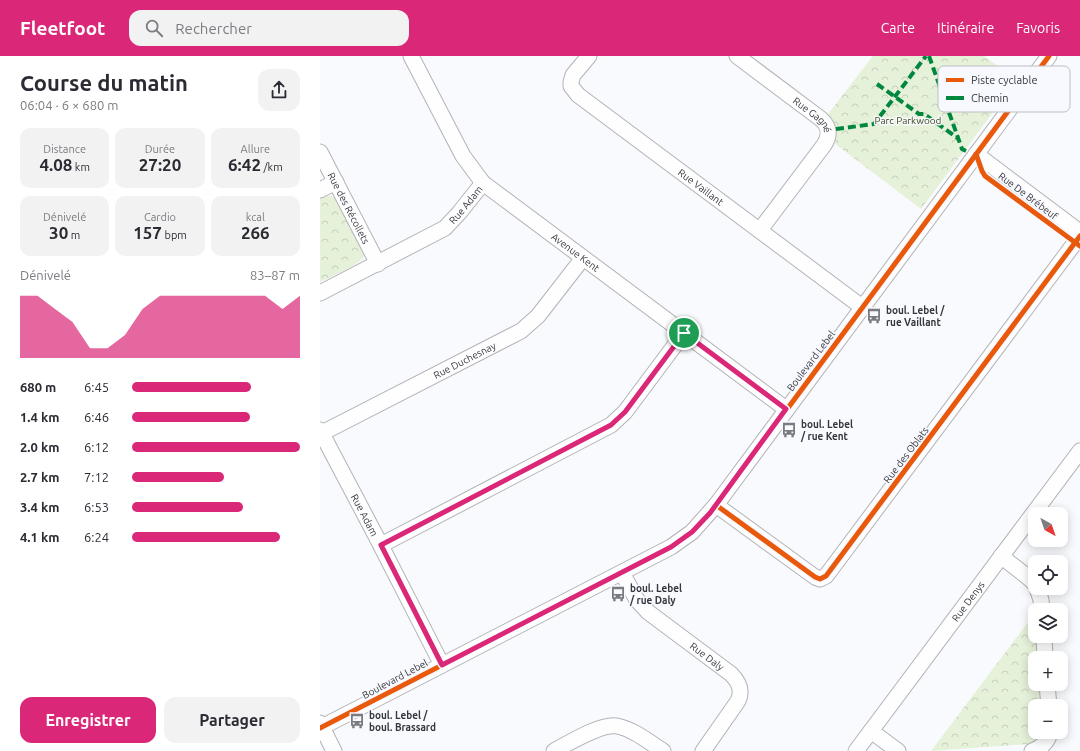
<!DOCTYPE html>
<html lang="fr">
<meta charset="utf-8">
<style>
:root{--surface:#fff;--page:#f2f2f3;--text:#2b2b33;--muted:#7c7c81;--accent:#db2777}
body{margin:0;font-family:Ubuntu,sans-serif;background:var(--page);color:var(--text);height:100vh;display:flex;flex-direction:column;font-size:15px;white-space:nowrap}
*{box-sizing:border-box;margin:0}
p{font-size:13px;color:var(--muted)}
.icon{flex:none;width:22px;height:22px;fill:none;stroke:currentColor;stroke-width:2;stroke-linecap:round;stroke-linejoin:round}
.map{position:relative;flex:1;overflow:hidden}
.details{display:flex;flex-direction:column;background:var(--surface);width:320px}
.details>*{flex:none}
.needle{width:26px;rotate:140deg}
.fabs{position:absolute;left:708px;top:451px;display:grid;gap:8px}
.fabs a{display:grid;place-items:center;width:40px;height:40px;border-radius:8px;background:var(--surface);box-shadow:0 2px 10px #0003;font-size:20px}
.pin{position:absolute;display:grid;place-items:center;width:34px;height:34px;color:#fff;margin:-17px;border:2px solid #fff;border-radius:50%;box-shadow:0 1px 4px #0007}
.round{display:grid;place-items:center;flex:none;width:42px;height:42px;border-radius:12px;background:var(--page)}
.summary{display:flex;align-items:center;justify-content:space-between;height:68px;padding:0 20px}
h1{font-size:22px;font-weight:600;line-height:30px}
.figures{display:grid;grid-template-columns:repeat(3,1fr);gap:6px;height:68px;padding:4px 20px}
.figures div{display:grid;align-content:center;border-radius:10px;background:var(--page);text-align:center}
.figures b{font-size:17px;font-weight:600}
.figures small{font-size:11px;font-weight:400}
.figures p{font-size:11px}
.chart{height:112px;padding:8px 20px}
.chart p{display:flex;justify-content:space-between}
.chart svg{width:100%;height:72px;margin-top:4px;fill:var(--accent);opacity:.7}
.primary-button{display:flex;gap:8px;margin-top:auto;padding:8px 20px}
.primary-button a{flex:1;height:46px;border-radius:12px;background:var(--accent);color:#fff;font-size:16px;font-weight:600;line-height:46px;text-align:center}
.primary-button a+a{background:var(--page);color:var(--text)}
ul{padding:0 20px;list-style:none;font-size:13px}
li{display:grid;grid-template-columns:64px 48px 1fr;align-items:center;height:30px}
li i{height:10px;border-radius:5px;background:var(--accent)}
header{display:flex;align-items:center;gap:24px;box-sizing:border-box;height:56px;padding:0 20px;background:var(--accent);color:#fff}
header strong{font-size:19px}
nav{display:flex;gap:22px;margin-inline-start:auto;font-size:14px}
.search{width:280px;height:36px;background:var(--page);display:flex;align-items:center;gap:10px;box-sizing:border-box;padding:0 14px;border-radius:12px;color:var(--muted);font-size:15px}
main{display:flex;flex:1;min-height:0}
.map>svg:first-child{display:block}
.park{fill:url(#park-crowns)}
.lines{fill:none;stroke-linecap:round;stroke-linejoin:round}
.minor-casing{stroke:#b2b3b7;stroke-width:17}
.minor{stroke:#fefeff;stroke-width:15}
.quiet{stroke:#00873e;stroke-width:4;stroke-dasharray:8 4;stroke-linecap:butt}
.cycleway-casing{stroke:#f7f9ff;stroke-width:8}
.cycleway{stroke:#e8590c;stroke-width:5}
.route-casing{stroke:#fff;stroke-width:8}
.route{stroke:#db2777;stroke-width:5}
.labels{text-anchor:middle;dominant-baseline:central;stroke-width:3;stroke-linejoin:round;paint-order:stroke}
.street-label{font-size:10px;fill:#35373c;stroke:#f7f9ff}
.park-label{font-size:10px;fill:#374914;stroke:#f7f9ff}
.poi-label{font-size:10px;font-weight:bold;fill:#35373c;stroke:#f7f9ff;text-anchor:start}
.key{fill:#f7f9ff;stroke:#bdbfc4;stroke-width:1}
.key-label{font-size:11px;fill:#35373c}
</style>
<header>
<strong>Fleetfoot</strong>
<div class="search"><svg class="icon" aria-label="search" viewBox="0 0 24 24"><circle cx="10" cy="10" r="6"/><path d="M15 15l6 6"/></svg>Rechercher</div>
<nav><a>Carte</a><a>Itinéraire</a><a>Favoris</a></nav>
</header>
<main>
<section class="details">
<div class="summary"><div><h1>Course du matin</h1><p>06:04 · 6 × 680 m</p></div><a class="round"><svg class="icon" aria-label="share" viewBox="0 0 24 24"><path d="M12 15V3M7 8l5-5 5 5M5 13v7h14v-7"/></svg></a></div>
<div class="figures">
<div><p>Distance</p><b>4.08<small> km</small></b></div>
<div><p>Durée</p><b>27:20</b></div>
<div><p>Allure</p><b>6:42<small> /km</small></b></div>
</div>
<div class="figures">
<div><p>Dénivelé</p><b>30<small> m</small></b></div>
<div><p>Cardio</p><b>157<small> bpm</small></b></div>
<div><p>kcal</p><b>266</b></div>
</div>
<div class="chart"><p><span>Dénivelé</span>83–87 m</p>
<svg viewBox="0 0 160 44" preserveAspectRatio="none"><path d="M0 44V6L10 6L20 14L30 22L40 38L50 38L60 30L70 14L80 6L90 6L100 6L110 6L120 6L130 6L140 6L150 14L160 6V44z"/></svg>
</div>
<ul>
<li><b>680 m</b>6:45<i style="width:71%"></i></li>
<li><b>1.4 km</b>6:46<i style="width:70%"></i></li>
<li><b>2.0 km</b>6:12<i style="width:100%"></i></li>
<li><b>2.7 km</b>7:12<i style="width:55%"></i></li>
<li><b>3.4 km</b>6:53<i style="width:66%"></i></li>
<li><b>4.1 km</b>6:24<i style="width:88%"></i></li>
</ul>
<div class="primary-button"><a>Enregistrer</a><a>Partager</a></div>
</section>
<div class="map">
<svg width="760" height="695" viewBox="0 0 760 695">
<defs>
<pattern id="park-crowns" width="20" height="18" patternUnits="userSpaceOnUse"><rect width="20" height="18" fill="#e6f1d9"/><path d="M2 6a3 3 0 1 1 6 0M12 15a3 3 0 1 1 6 0" fill="none" stroke="#c6cfbb"/></pattern>
</defs>
<rect width="100%" height="100%" fill="#f9fafd"/>
<g class="park">
<path d="M553,0H664L697,24L601,153L514,87C517,76 516,67 508,58Z"/>
<path d="M6,140H11L18,144L45,198C43,208 10,221 0,226V143Z"/>
<path d="M715,557V580H716L718,602H715V628H720L722,650H715V676H723C720,683 717,686 710,688L611,695Z"/>
</g>
<g class="lines">
<g class="minor-casing">
<g id="minor">
<path id="s1" d="M91,0L143,100L163,127L466,353"/>
<path id="s2" d="M269,0L253,19L251,26V30L258,39L542,251"/>
<path id="s3" d="M417,0L501,63C510,71 510,80 504,89L440,174"/>
<path id="s4" d="M0,96L58,208"/>
<path d="M656,98L760,176"/>
<path d="M0,134L16,126"/>
<path id="s5" d="M0,237L125,172L139,157L163,127"/>
<path id="s6" d="M0,374L57,482L122,609"/>
<path id="s7" d="M2,377L201,275L218,260L263,202"/>
<path d="M396,449L495,521L500,523L506,520L760,180"/>
<path d="M61,489L291,369L305,356L364,277"/>
<path d="M681,500L710,523L715,528"/>
<path id="s8" d="M302,517L317,544L328,556L411,618C419,626 423,634 418,645L383,695"/>
<path d="M717,532L721,544L722,554"/>
<path d="M724,580L725,602"/>
<path d="M727,628L729,650"/>
<path d="M0,667L14,695"/>
<path d="M0,672L351,491L372,476L396,449L729,0"/>
<path d="M551,675L578,695"/>
<path d="M234,695C249,687 281,667 297,670C313,673 329,686 343,695"/>
<path id="s9" d="M536,695L760,395"/>
<path d="M712,695C721,692 728,686 730,676"/>
</g>
</g>
<use href="#minor" class="minor"/>
<g class="quiet">
<path d="M609,0L642,93L646,95"/>
<path d="M557,28L599,58H604L639,83"/>
<path d="M516,73L554,68L606,0"/>
</g>
<g class="cycleway-casing">
<g id="cycleway">
<path d="M656,98L662,115L665,120L760,190"/>
<path d="M396,449L495,521L500,523L506,520L760,180"/>
<path d="M0,672L351,491L372,476L396,449L729,0"/>
</g>
</g>
<use href="#cycleway" class="cycleway"/>
</g>
<g class="lines">
<g class="route-casing">
<path id="route" d="M364,277L466,353L390,457L372,476L351,491L122,609L61,489L291,369L305,356Z"/>
</g>
<use href="#route" class="route"/>
</g>
<defs>
<g id="bus-bare" transform="scale(1.2)"><path d="M-5-6H5V4H4V6H2V4H-2V6H-4V4H-5ZM-3.5-4V0h7V-4ZM-3.5 1.2v1.5H-2V1.2ZM2 1.2v1.5H3.5V1.2Z" fill="#7a7b80" stroke="#f7f9ff" stroke-width="2.5" paint-order="stroke"/></g>
</defs>
<g fill-rule="evenodd">
<use href="#bus-bare" x="554" y="260"/>
<use href="#bus-bare" x="469" y="374"/>
<use href="#bus-bare" x="298" y="538"/>
<use href="#bus-bare" x="37" y="665"/>
</g>
<g class="labels">
<g class="street-label">
<text stroke="none"><textPath href="#s3" startOffset="96">Rue Gagné</textPath></text>
<text stroke="none"><textPath href="#s2" startOffset="201">Rue Vaillant</textPath></text>
<text transform="translate(708 140) rotate(37)">Rue De Brébeuf</text>
<text stroke="none"><textPath href="#s5" startOffset="172">Rue Adam</textPath></text>
<text stroke="none"><textPath href="#s4" startOffset="63">Rue des Récollets</textPath></text>
<text stroke="none"><textPath href="#s1" startOffset="262">Avenue Kent</textPath></text>
<text stroke="none"><textPath href="#s7" startOffset="160">Rue Duchesnay</textPath></text>
<text transform="translate(491 305) rotate(-53)">Boulevard Lebel</text>
<text transform="translate(586 399) rotate(-53)">Rue des Oblats</text>
<text stroke="none"><textPath href="#s6" startOffset="96">Rue Adam</textPath></text>
<text stroke="none"><textPath href="#s9" startOffset="187">Rue Denys</textPath></text>
<text stroke="none"><textPath href="#s8" startOffset="121">Rue Daly</textPath></text>
<text transform="translate(75 623) rotate(-28)">Boulevard Lebel</text>
</g>
<g class="park-label">
<text x="588" y="64">Parc Parkwood</text>
</g>
<g class="poi-label">
<text x="566" y="254">boul. Lebel /<tspan x="566" dy="12">rue Vaillant</tspan></text>
<text x="481" y="368">boul. Lebel<tspan x="481" dy="12">/ rue Kent</tspan></text>
<text x="310" y="532">boul. Lebel<tspan x="310" dy="12">/ rue Daly</tspan></text>
<text x="49" y="659">boul. Lebel /<tspan x="49" dy="12">boul. Brassard</tspan></text>
</g>
</g>
<rect x="618" y="10" width="132" height="46" rx="6" class="key"/>
<rect x="626" y="22" width="18" height="4" fill="#e8590c"/>
<rect x="626" y="40" width="18" height="4" fill="#00873e"/>
<g class="key-label">
<text x="651" y="28">Piste cyclable</text>
<text x="651" y="46">Chemin</text>
</g>
</svg>
<div class="fabs">
<a><svg class="needle" viewBox="-14 -14 28 28"><path d="M0-13l5 13h-10z" fill="#e53935"/><path d="M0 13l5-13h-10z" fill="#7c7c81"/></svg></a>
<a><svg class="icon" aria-label="locate" viewBox="0 0 24 24"><circle cx="12" cy="12" r="6"/><path d="M12 2v4M12 18v4M2 12h4M18 12h4"/></svg></a>
<a><svg class="icon" aria-label="layers" viewBox="0 0 24 24"><path d="M12 4l9 5-9 5-9-5zM3 14l9 5 9-5"/></svg></a>
<a>+</a>
<a>−</a>
</div>
<div class="pin" style="left:364px;top:277px;background:#1e9e55"><svg class="icon" aria-label="arrive" viewBox="0 0 24 24"><path d="M6 21V4h12l-3 4 3 4H6"/></svg></div>
</div>
</main>
